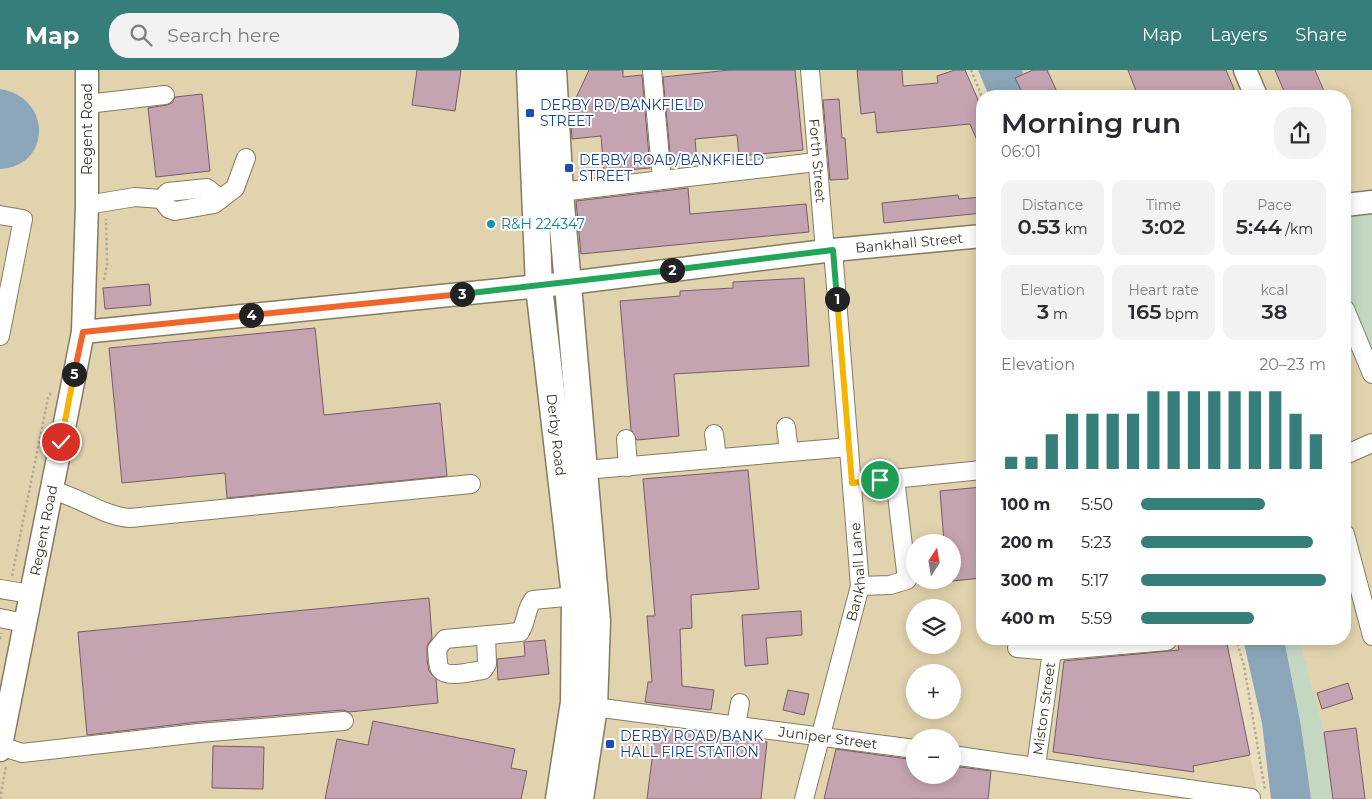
<!DOCTYPE html>
<meta charset="utf-8">
<style>
:root{--surface:#fff;--page:#f2f2f3;--text:#2b2b33;--muted:#7c7c81;--accent:#367e7a}
body{margin:0;font-family:Montserrat,sans-serif;background:var(--page);color:var(--text);height:100vh;display:flex;flex-direction:column;font-size:19px;white-space:nowrap}
*{box-sizing:border-box;margin:0}
p{font-size:16px;color:var(--muted)}
.icon{flex:none;width:28px;height:28px;fill:none;stroke:currentColor;stroke-width:2;stroke-linecap:round;stroke-linejoin:round}
.map{position:relative;flex:1;overflow:hidden}
.panel{position:absolute;left:976px;top:20px;width:375px;height:555px;display:flex;flex-direction:column;background:var(--surface);border-radius:20px;box-shadow:0 2px 12px #0003}
.panel>*{flex:none}
.needle{width:32px;rotate:12deg}
.buttons{position:absolute;left:906px;top:464px;display:grid;gap:10px}
.buttons a{display:grid;place-items:center;width:55px;height:55px;border-radius:50%;background:var(--surface);box-shadow:0 2px 12px #0003;font-size:25px}
.pin{position:absolute;display:grid;place-items:center;width:42px;height:42px;color:#fff;margin:-21px;border:2px solid #fff;border-radius:50%;box-shadow:0 1px 5px #0007}
.km{position:absolute;width:25px;height:25px;margin:-12px;border-radius:50%;background:#222;color:#fff;font-size:14px;line-height:25px;text-align:center}
.round{display:grid;place-items:center;flex:none;width:52px;height:52px;border-radius:20px;background:var(--page)}
.overview{display:flex;align-items:center;justify-content:space-between;height:85px;padding:0 25px}
h1{font-size:28px;font-weight:600;line-height:38px}
.figures{display:grid;grid-template-columns:repeat(3,1fr);gap:8px;height:85px;padding:5px 25px}
.figures div{display:grid;align-content:center;border-radius:12px;background:var(--page);text-align:center}
.figures b{font-size:21px;font-weight:600}
.figures small{font-size:14px;font-weight:400}
.figures p{font-size:14px}
.chart{height:140px;padding:10px 25px}
.chart p{display:flex;justify-content:space-between}
.chart svg{width:100%;height:90px;margin-top:5px;stroke:var(--accent);stroke-width:6}
ul{padding:0 25px;list-style:none;font-size:16px}
li{display:grid;grid-template-columns:80px 60px 1fr;align-items:center;height:38px}
li i{height:12px;border-radius:6px;background:var(--accent)}
header{display:flex;align-items:center;gap:30px;box-sizing:border-box;height:70px;padding:0 25px;background:var(--accent);color:#fff}
header strong{font-size:24px}
nav{display:flex;gap:28px;margin-inline-start:auto;font-size:18px}
.search{width:350px;height:45px;background:var(--page);display:flex;align-items:center;gap:12px;box-sizing:border-box;padding:0 18px;border-radius:20px;color:var(--muted);font-size:19px}
.map>svg:first-child{display:block}
.built{fill:#e1d3ad;fill-rule:evenodd}
.green{fill:#c3d7c1}
.water{fill:#8ba6b8}
.building{fill:#c5a4b1;stroke:#785b67}
.lines{fill:none;stroke-linecap:round;stroke-linejoin:round}
.minor-casing{stroke:#857b5f;stroke-width:20}
.major-casing{stroke:#857b5f;stroke-width:25}
.highway-casing{stroke:#857b5f;stroke-width:29}
.path{stroke:#b3aa92;stroke-width:2.5;stroke-dasharray:2.5 2.5;stroke-linecap:butt}
.minor{stroke:#fff;stroke-width:18}
.major{stroke:#fff;stroke-width:22}
.highway{stroke:#fff;stroke-width:26}
.split-1-casing{stroke:#fff;stroke-width:10}
.split-2-casing{stroke:#fff;stroke-width:10}
.split-3-casing{stroke:#fff;stroke-width:10}
.split-4-casing{stroke:#fff;stroke-width:10}
.split-5-casing{stroke:#fff;stroke-width:10}
.split-6-casing{stroke:#fff;stroke-width:10}
.split-1{stroke:#f5b400;stroke-width:6}
.split-2{stroke:#22a559;stroke-width:6}
.split-3{stroke:#22a559;stroke-width:6}
.split-4{stroke:#f0652b;stroke-width:6}
.split-5{stroke:#f0652b;stroke-width:6}
.split-6{stroke:#f5b400;stroke-width:6}
.transit-dot{fill:#1a4fb4;stroke:#fff;stroke-width:2}
.culture-dot{fill:#0f9aa8;stroke:#fff;stroke-width:2}
.labels{text-anchor:middle;dominant-baseline:central;stroke-width:4;stroke-linejoin:round;paint-order:stroke}
.transit-label{font-size:14px;fill:#164399;stroke:#fff;text-anchor:start}
.street-label{font-size:14px;fill:#393529;stroke:#fff}
.culture-label{font-size:14px;fill:#0d838f;stroke:#fff;text-anchor:start}
</style>
<header>
<strong>Map</strong>
<div class="search"><svg class="icon" aria-label="search" viewBox="0 0 24 24"><circle cx="10" cy="10" r="6"/><path d="M15 15l6 6"/></svg>Search here</div>
<nav><a>Map</a><a>Layers</a><a>Share</a></nav>
</header>
<div class="map">
<svg width="1372" height="729" viewBox="0 0 1372 729">
<rect width="100%" height="100%" fill="#e9dec0"/>
<g class="built">
<path d="M0,0H530L539,216L569,214L553,0H965L982,39V569H1226L1259,729H0ZM915,472H952V510H915ZM915,538H952V575H915ZM915,602H952V640H915ZM915,668H952V705H915Z"/>
<path d="M1022,0H1372V729H1333L1324,662L1299,569H1345V26H1024L1015,8L1023,4Z"/>
</g>
<g class="green">
<path d="M1372,139V279L1345,219V142Z"/>
<path d="M1284,569H1299L1324,662L1333,729H1311L1301,656Z"/>
</g>
<g class="water">
<path d="M978,0H1022L1023,4L1016,8L1024,26H989Z"/>
<path d="M0,19C52,27 52,96 0,99Z"/>
<path d="M1243,569H1284L1301,656L1311,729H1271L1262,653Z"/>
</g>
<g class="building">
<path d="M417,0H461L455,41L412,35Z"/>
<path d="M589,0H623V7L642,5L650,98L604,102L601,66L572,69L570,41Z"/>
<path d="M730,0H795L803,80L739,86L737,65L695,69L697,92L671,94L663,7Z"/>
<path d="M857,0H902L903,16L938,13L937,6L955,0H965L982,39V82L970,54L877,63L875,42L861,44Z"/>
<path d="M1033,0H1047L1059,26H1024L1015,8Z"/>
<path d="M1128,0H1226L1237,26H1138Z"/>
<path d="M1275,0H1315L1326,26H1286Z"/>
<path d="M202,24L210,101L156,107L148,38L167,35L172,33L175,27Z"/>
<path d="M839,29L842,68H845L848,109L830,110L823,30Z"/>
<path d="M688,118L690,144L806,134L809,162L581,184L576,131Z"/>
<path d="M958,125L959,129L982,127V143L884,153L882,133Z"/>
<path d="M804,208L809,296L674,304L679,366L637,370L631,360L620,231L680,226V221L733,218V212Z"/>
<path d="M149,214L151,235L105,239L103,218Z"/>
<path d="M315,258L324,345L440,333L447,406L227,428L225,403L122,413L109,278Z"/>
<path d="M748,400L759,519L691,525L692,558L680,559L682,616L714,620L711,640L645,632L648,612H652L647,546H655L643,409Z"/>
<path d="M982,417V508L952,511V472H944L940,421Z"/>
<path d="M429,528L432,568L427,576V590L429,601L436,609L438,633L349,642L343,640L198,652L87,665L78,562Z"/>
<path d="M801,541L802,565L766,568L768,594L745,596L742,545Z"/>
<path d="M1177,569H1226L1250,685L1193,696L1194,702L1053,682L1064,591L1179,580Z"/>
<path d="M545,570L549,604L498,610L497,589L525,586L524,572Z"/>
<path d="M1348,613L1353,629L1322,639L1317,623Z"/>
<path d="M788,620L809,624L804,645L783,640Z"/>
<path d="M373,651L515,679L511,698L527,701L521,729H325L337,669L368,675Z"/>
<path d="M656,658L767,672L761,729H647Z"/>
<path d="M1356,658L1365,729H1333L1324,662Z"/>
<path d="M213,676L264,677L263,719L212,718Z"/>
<path d="M836,679L915,690V705H952V696L991,701L988,729H824Z"/>
</g>
<g class="lines">
<g class="minor-casing">
<g id="minor">
<path d="M652,0L662,110"/>
<path id="s1" d="M810,0L825,181"/>
<path d="M87,34L165,25"/>
<path d="M560,122L816,92"/>
<path d="M161,129L168,122L207,118L221,129"/>
<path d="M87,135L135,127L161,129L169,139L175,141L214,134L235,118L246,88"/>
<path d="M0,145L23,149L0,266"/>
<path d="M1345,239L1372,304"/>
<path d="M786,357L789,382"/>
<path d="M714,364L717,388"/>
<path d="M626,369L628,397"/>
<path d="M1345,385L1372,373"/>
<path d="M585,400L849,377"/>
<path d="M853,413L982,400"/>
<path d="M51,420C78,426 102,446 130,448L471,414"/>
<path d="M1345,464L1372,566"/>
<path d="M860,516L890,515L907,510L895,408"/>
<path d="M0,519L30,524"/>
<path d="M0,548L24,553"/>
<path d="M486,565L487,594L483,600C473,601 447,609 440,599C437,594 438,585 437,579L445,569L520,562C527,552 525,540 533,530L575,526"/>
<path d="M1017,578L1052,581L1167,571"/>
<path id="s2" d="M594,637L915,679"/>
<path d="M736,655L740,633"/>
<path d="M1,676L22,683L199,663L344,651"/>
<path d="M952,685L1251,728"/>
<path id="s3" d="M1036,696L1052,581"/>
<path id="s4" d="M804,729L860,516L833,180"/>
</g>
</g>
<g class="major-casing">
<g id="major">
<path d="M1245,0L1256,26"/>
<path d="M1345,135L1372,132"/>
<path id="s5" d="M83,262L569,213L833,180L982,166"/>
<path id="s6" d="M0,680L83,262L87,135V0"/>
</g>
</g>
<g class="highway-casing">
<g id="highway">
<path id="s7" d="M530,0L539,217L575,526L574,632L559,729"/>
<path d="M553,0L560,122L597,551L594,637L580,729"/>
</g>
</g>
<g class="path">
<path d="M971,0L982,27"/>
<path d="M104,210L107,195L106,149"/>
<path d="M12,506L48,328L52,321"/>
<path d="M0,569L1,563"/>
<path d="M1236,569L1244,596L1265,720"/>
<path d="M0,729L6,696"/>
</g>
<use href="#minor" class="minor"/>
<use href="#major" class="major"/>
<use href="#highway" class="highway"/>
</g>
<g class="lines">
<g class="split-1-casing">
<path id="split-1" d="M837,229L852,413L880,410"/>
</g>
<g class="split-2-casing">
<path id="split-2" d="M672,200L833,180L837,229"/>
</g>
<g class="split-3-casing">
<path id="split-3" d="M462,224L672,200"/>
</g>
<g class="split-4-casing">
<path id="split-4" d="M251,245L462,224"/>
</g>
<g class="split-5-casing">
<path id="split-5" d="M74,304L83,262L251,245"/>
</g>
<g class="split-6-casing">
<path id="split-6" d="M61,372L74,304"/>
</g>
<use href="#split-1" class="split-1"/>
<use href="#split-2" class="split-2"/>
<use href="#split-3" class="split-3"/>
<use href="#split-4" class="split-4"/>
<use href="#split-5" class="split-5"/>
<use href="#split-6" class="split-6"/>
</g>
<g class="transit-dot">
<rect x="525" y="38" width="10" height="10" rx="2.5"/>
<rect x="564" y="93" width="10" height="10" rx="2.5"/>
<rect x="605" y="669" width="10" height="10" rx="2.5"/>
</g>
<circle class="culture-dot" cx="491" cy="154" r="5"/>
<g class="labels">
<g class="transit-label">
<text x="540" y="35">DERBY RD/BANKFIELD<tspan x="540" dy="16">STREET</tspan></text>
<text x="579" y="90">DERBY ROAD/BANKFIELD<tspan x="579" dy="16">STREET</tspan></text>
<text x="620" y="666">DERBY ROAD/BANK<tspan x="620" dy="16">HALL FIRE STATION</tspan></text>
</g>
<g class="street-label">
<text transform="translate(87 59) rotate(-90)">Regent Road</text>
<text stroke="none"><textPath href="#s1" startOffset="91">Forth Street</textPath></text>
<text stroke="none"><textPath href="#s5" startOffset="831">Bankhall Street</textPath></text>
<text stroke="none"><textPath href="#s7" startOffset="366">Derby Road</textPath></text>
<text stroke="none"><textPath href="#s6" startOffset="224">Regent Road</textPath></text>
<text stroke="none"><textPath href="#s4" startOffset="234">Bankhall Lane</textPath></text>
<text stroke="none"><textPath href="#s3" startOffset="58">Miston Street</textPath></text>
<text stroke="none"><textPath href="#s2" startOffset="236">Juniper Street</textPath></text>
</g>
<g class="culture-label">
<text x="501" y="154">R&amp;H 224347</text>
</g>
</g>
</svg>
<div class="buttons">
<a><svg class="needle" viewBox="-14 -14 28 28"><path d="M0-13l5 13h-10z" fill="#e53935"/><path d="M0 13l5-13h-10z" fill="#7c7c81"/></svg></a>
<a><svg class="icon" aria-label="layers" viewBox="0 0 24 24"><path d="M12 4l9 5-9 5-9-5zM3 14l9 5 9-5"/></svg></a>
<a>+</a>
<a>−</a>
</div>
<div class="pin" style="left:880px;top:410px;background:#1e9e55"><svg class="icon" aria-label="arrive" viewBox="0 0 24 24"><path d="M6 21V4h12l-3 4 3 4H6"/></svg></div>
<div class="pin" style="left:61px;top:372px;background:#d93025"><svg class="icon" aria-label="check" viewBox="0 0 24 24"><path d="M5 12l5 5 9-10"/></svg></div>
<b class="km" style="left:837px;top:229px">1</b>
<b class="km" style="left:672px;top:200px">2</b>
<b class="km" style="left:462px;top:224px">3</b>
<b class="km" style="left:251px;top:245px">4</b>
<b class="km" style="left:74px;top:304px">5</b>
<section class="panel">
<div class="overview"><div><h1>Morning run</h1><p>06:01</p></div><a class="round"><svg class="icon" aria-label="share" viewBox="0 0 24 24"><path d="M12 15V3M7 8l5-5 5 5M5 13v7h14v-7"/></svg></a></div>
<div class="figures">
<div><p>Distance</p><b>0.53<small> km</small></b></div>
<div><p>Time</p><b>3:02</b></div>
<div><p>Pace</p><b>5:44<small> /km</small></b></div>
</div>
<div class="figures">
<div><p>Elevation</p><b>3<small> m</small></b></div>
<div><p>Heart rate</p><b>165<small> bpm</small></b></div>
<div><p>kcal</p><b>38</b></div>
</div>
<div class="chart"><p><span>Elevation</span>20–23 m</p>
<svg viewBox="0 0 160 44" preserveAspectRatio="none"><path d="M5 44V38M15 44V38M25 44V27M35 44V17M45 44V17M55 44V17M65 44V17M75 44V6M85 44V6M95 44V6M105 44V6M115 44V6M125 44V6M135 44V6M145 44V17M155 44V27"/></svg>
</div>
<ul>
<li><b>100 m</b>5:50<i style="width:67%"></i></li>
<li><b>200 m</b>5:23<i style="width:93%"></i></li>
<li><b>300 m</b>5:17<i style="width:100%"></i></li>
<li><b>400 m</b>5:59<i style="width:61%"></i></li>
</ul>
</section>
</div>
